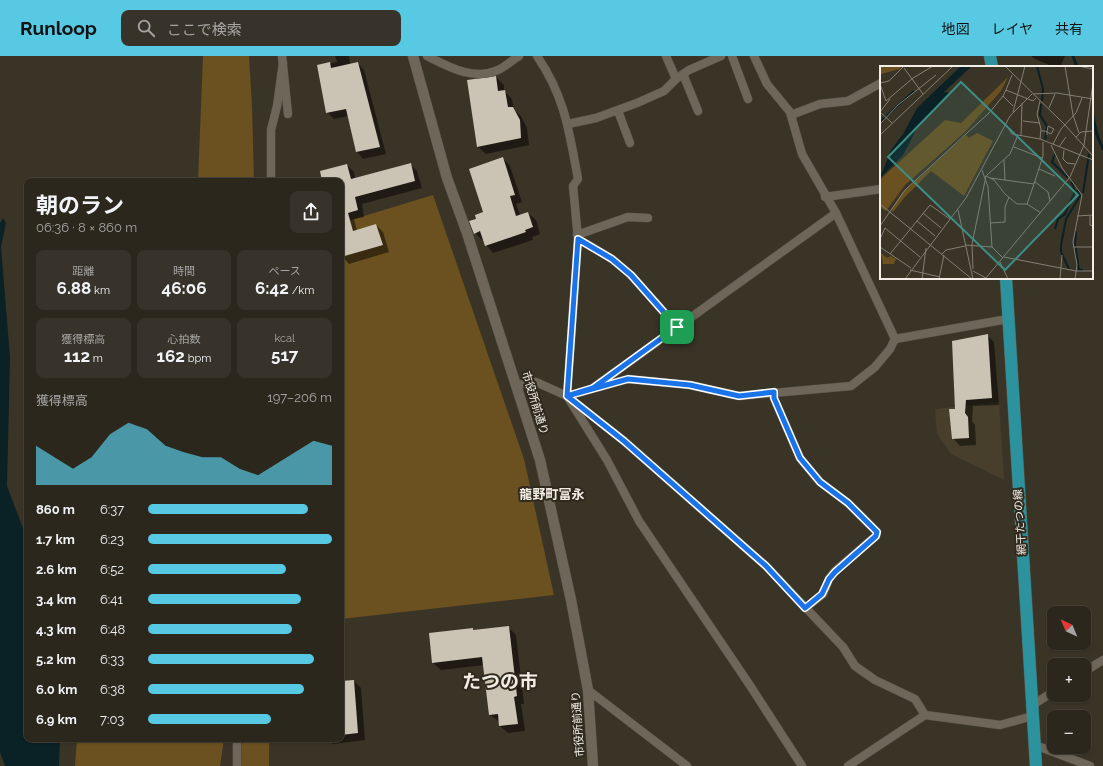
<!DOCTYPE html>
<html lang="ja">
<meta charset="utf-8">
<style>
:root{--surface:#2c271d;--page:#38332a;--text:#f1f3f6;--muted:#a6a5a4;--line:#48443b;--accent:#57c9e2}
body{margin:0;font-family:Raleway,"Noto Sans JP",sans-serif;background:var(--page);color:var(--text);height:100vh;display:flex;flex-direction:column;font-size:15px;white-space:nowrap}
*{box-sizing:border-box;margin:0}
p{font-size:13px;color:var(--muted)}
.icon{flex:none;width:22px;height:22px;fill:none;stroke:currentColor;stroke-width:2;stroke-linecap:round;stroke-linejoin:round}
.map{position:relative;flex:1;overflow:hidden}
.panel{position:absolute;left:24px;top:122px;width:320px;height:564px;display:flex;flex-direction:column;background:var(--surface);border-radius:8px;box-shadow:0 1px 3px #0004,0 0 0 1px var(--line)}
.panel>*{flex:none}
.needle{width:26px;rotate:316deg}
.controls{position:absolute;left:1047px;top:550px;display:grid;gap:8px}
.controls a{display:grid;place-items:center;width:44px;height:44px;border-radius:8px;background:var(--surface);box-shadow:0 1px 3px #0004,0 0 0 1px var(--line);font-size:20px}
.pin{position:absolute;display:grid;place-items:center;width:34px;height:34px;color:#fff;margin:-17px;border-radius:8px;box-shadow:0 2px 6px #0006}
.round{display:grid;place-items:center;flex:none;width:42px;height:42px;border-radius:8px;background:var(--page)}
.headline{display:flex;align-items:center;justify-content:space-between;height:68px;padding:0 12px}
h1{font-size:22px;font-weight:700;line-height:30px}
.stats{display:grid;grid-template-columns:repeat(3,1fr);gap:6px;height:68px;padding:4px 12px}
.stats div{display:grid;align-content:center;border-radius:8px;background:var(--page);text-align:center}
.stats b{font-size:17px;font-weight:700}
.stats small{font-size:11px;font-weight:400}
.stats p{font-size:11px}
.chart{height:112px;padding:8px 12px}
.chart p{display:flex;justify-content:space-between}
.chart svg{width:100%;height:72px;margin-top:4px;fill:var(--accent);opacity:.7}
ul{padding:0 12px;list-style:none;font-size:13px}
li{display:grid;grid-template-columns:64px 48px 1fr;align-items:center;height:30px}
li i{height:10px;border-radius:5px;background:var(--accent)}
header{display:flex;align-items:center;gap:24px;box-sizing:border-box;height:56px;padding:0 20px;background:var(--accent);color:#111}
header strong{font-size:19px}
nav{display:flex;gap:22px;margin-inline-start:auto;font-size:14px}
.search{width:280px;height:36px;background:var(--page);display:flex;align-items:center;gap:10px;box-sizing:border-box;padding:0 14px;border-radius:8px;color:var(--muted);font-size:15px}
.map>svg:first-child{display:block}
.built{fill:#483e2c}
.green{fill:#6a511f}
.water{fill:#0a2126}
.shadow{fill:#0007}
.lines{fill:none;stroke-linecap:round;stroke-linejoin:round}
.stream{stroke:#0a2126;stroke-width:3}
.building{fill:#cbc3b4}
.minor-casing{stroke:#585248;stroke-width:9}
.tertiary-casing{stroke:#585248;stroke-width:11}
.primary-casing{stroke:#585248;stroke-width:13}
.minor{stroke:#6e6759;stroke-width:8}
.tertiary{stroke:#6e6759;stroke-width:10}
.primary{stroke:#2c929d;stroke-width:12}
.route-casing{stroke:#fff;stroke-width:8}
.route{stroke:#1a73e8;stroke-width:5}
.labels{text-anchor:middle;dominant-baseline:central;stroke-width:4;stroke-linejoin:round;paint-order:stroke}
.street-label{font-size:11px;fill:#f3efe7;stroke:#302a1e}
.quarter-label{font-size:13px;font-weight:bold;fill:#f3efe7;stroke:#302a1e}
.town-label{font-size:19px;font-weight:bold;fill:#f3efe7;stroke:#302a1e}
.inset-river{fill:none;stroke:#0a2126;stroke-width:2}
.inset-road{fill:none;stroke:#847f74;stroke-width:1}
.view{fill:#3d8e86;fill-opacity:0.15;stroke:#3d8e86;stroke-width:2}
.inset-edge{fill:none;stroke:#f3efe7;stroke-width:2}
</style>
<header>
<strong>Runloop</strong>
<div class="search"><svg class="icon" aria-label="search" viewBox="0 0 24 24"><circle cx="10" cy="10" r="6"/><path d="M15 15l6 6"/></svg>ここで検索</div>
<nav><a>地図</a><a>レイヤ</a><a>共有</a></nav>
</header>
<div class="map">
<svg width="1103" height="710" viewBox="0 0 1103 710">
<rect width="100%" height="100%" fill="#3a3427"/>
<path class="built" d="M999,346L1004,424L951,398L937,378L936,367L935,353Z"/>
<g class="green">
<path d="M203,0H249L252,50L254,125H198Z"/>
<path d="M433,139L524,403L554,539L341,563V167Z"/>
<path d="M77,683H224L220,710H75Z"/>
<path d="M242,683H269V710H241Z"/>
</g>
<path class="water" d="M3,162L6,167L1,191L10,301L7,430L27,483V683H60L59,710H5L0,696V167Z"/>
<g class="shadow">
<path d="M335,0H349L350,9L358,7L364,14L386,98L363,103L357,96L349,60L334,63L327,56L318,10L337,6Z"/>
<path d="M1031,0H1065L1060,11H1054L1035,3Z"/>
<path d="M496,21L504,29V35L512,43L514,54L521,60L527,72L529,89L486,98L478,91Z"/>
<path d="M503,102L510,110L522,146L516,148L520,159L528,157L536,164L540,178L532,181L533,184L493,197L486,189L484,184H482L475,177L477,163L484,157Z"/>
<path d="M410,108L417,115L422,132L362,148L364,161L354,163L357,175L376,169L383,176L389,196L349,208L341,199V125H323L347,109L354,116L355,122Z"/>
<path d="M987,279L994,286L999,349L973,350L972,365L975,369L976,389L960,390L953,382L956,354Z"/>
<path d="M508,571L516,579L524,648H521L525,675L508,677L500,670V666L490,659L484,609L441,614L433,607L472,573L475,575Z"/>
<path d="M354,625L361,632L365,684L333,688L328,683H341V626Z"/>
<path d="M1063,657L1074,661H1062Z"/>
</g>
<g class="lines">
<g class="stream">
<path d="M1073,0L1077,11"/>
<path d="M1092,56L1097,79L1103,93"/>
</g>
</g>
<g class="building">
<path d="M330,6L331,12L358,6L380,91L356,96L346,53L326,57L317,9Z"/>
<path d="M496,20L498,35L505,34L508,51H513L520,64L521,82L477,91L467,24Z"/>
<path d="M503,101L515,139L510,140L516,160L528,156L533,171L525,174L526,176L485,190L480,175L474,178L469,165L476,163L475,159L483,156L469,113Z"/>
<path d="M411,107L415,125L355,141L358,154L348,157L353,175L376,168L383,189L341,201V125H322L320,115L347,108L351,123Z"/>
<path d="M988,278L992,342L966,344L965,357L968,361L969,382L952,383L949,353H955L952,285Z"/>
<path d="M509,570L517,640L514,641L518,668L499,670L498,658L489,659L482,601L432,607L429,577L473,572V574Z"/>
<path d="M354,624L358,677L341,679V625Z"/>
</g>
<g class="lines">
<g class="minor-casing">
<g id="minor">
<path d="M282,0L288,58"/>
<path d="M427,0C449,11 473,25 498,14C505,11 512,4 519,0"/>
<path d="M537,0C565,41 569,75 578,123L573,130L578,183L567,340L607,404L639,465L749,628L802,710"/>
<path d="M666,0L676,23"/>
<path d="M732,0L748,43"/>
<path d="M683,18L698,55"/>
<path d="M618,55L630,87"/>
<path d="M791,59L820,48L848,45L881,27"/>
<path d="M568,68L596,62L637,47L664,35L676,23L689,14L721,0"/>
<path d="M271,125V74L277,50L283,7"/>
<path d="M825,141L881,133"/>
<path d="M836,157L895,283"/>
<path d="M577,179L628,161L648,162"/>
<path d="M578,183L612,203L631,219L677,271"/>
<path d="M517,329L536,326L567,340L624,385L766,510L843,591L855,610L875,624L915,643L925,659L1000,669L1033,660"/>
<path d="M593,332L836,157L802,98L790,56L767,28L754,0"/>
<path d="M774,336V342L800,402L820,426L848,447L877,476L876,480L835,515L829,523L823,538L805,552"/>
<path d="M567,340L628,323L690,329L739,340L851,330L875,311L890,293L895,283L1008,263"/>
<path d="M1084,616L1103,604"/>
<path d="M588,634L687,710"/>
<path d="M1033,649L1054,635"/>
<path d="M1035,689L1090,710"/>
<path d="M237,710V683"/>
<path d="M848,710L925,659"/>
</g>
</g>
<g class="tertiary-casing">
<path id="tertiary" d="M413,0L447,122L467,177L540,404L571,544L588,634L593,710"/>
</g>
<g class="primary-casing">
<g id="primary">
<path d="M990,0L992,11"/>
<path d="M1006,222L1036,710"/>
</g>
</g>
<use href="#minor" class="minor"/>
<use href="#tertiary" class="tertiary"/>
<use href="#primary" class="primary"/>
</g>
<g class="lines">
<g class="route-casing">
<path id="route" d="M677,271L593,332L567,340L624,385L766,510L805,552L822,538L829,523L835,516L876,480L877,476L848,447L820,426L800,402L774,342V336L739,340L690,329L628,323L567,340L578,183L612,203L631,219L677,271"/>
</g>
<use href="#route" class="route"/>
</g>
<g class="labels">
<g class="street-label">
<text transform="translate(535 347) rotate(73)">市役所前通り</text>
<text transform="translate(1020 466) rotate(-94)">網干たつの線</text>
<text transform="translate(578 668) rotate(-94)">市役所前通り</text>
</g>
<g class="quarter-label">
<text x="552" y="438">龍野町富永</text>
</g>
<g class="town-label">
<text x="500" y="625">たつの市</text>
</g>
</g>
<g transform="translate(880 10)">
<rect width="213" height="213" fill="#3a3427"/>
<path d="M0,0H21L20,3L1,8ZM128,11L121,25L85,66L25,119L6,145L0,141V114L5,109L65,54L81,57ZM97,67L113,75L84,130L51,105L24,132L13,146L11,144L22,127L86,69L89,72ZM1,187L7,192L11,190L16,193L14,198H3Z" fill="#6a511f"/>
<path d="M81,0H92L64,26L71,27L37,62L23,89L0,112L11,84L23,68L37,42Z" fill="#0a2126"/>
<path class="inset-river" d="M157,0L163,23L162,35M161,38L160,49L167,60L165,74M0,56L34,25M175,88L172,96L188,112M203,127L209,88M175,163L178,153L185,148L195,125L191,115M196,165L195,179L199,204H203M189,203L181,186V179L186,153L200,130L197,124"/>
<path class="inset-road" d="M125,0L184,58L213,90M185,0L193,49L199,67M198,0L213,3M24,2L43,28M33,12L53,0M0,17L9,15L24,0M0,18L6,35L33,12M126,24L132,9M153,28L177,27L213,33M123,30L126,24L153,35L156,32M160,35L157,48L161,63L160,73M169,42L175,28M0,46L12,57M0,46L10,33M110,46L123,30L133,40M133,46L145,0M143,55L160,57M125,57L132,68L160,73L213,94M0,58L18,39L56,9M161,65H165L171,68L174,63L168,60L167,66V69M0,69L73,0M141,70L142,37M196,71L201,66L213,65M173,78L181,63L196,47L202,32M171,79L182,102L202,129L193,176L197,199L195,213M134,81L162,92M179,81L186,71M184,84L183,93L187,97L195,98M124,94L125,114M159,103L175,110M102,104L108,121L112,181L123,192M106,110L114,114L125,128L137,138H147L161,147M110,112L154,118L163,90V76M154,115L168,126L170,135M0,138L92,213M147,138L154,118M78,144L93,213M43,147L61,162M197,150L213,149M210,150V159L213,160M37,155L55,170M110,157L125,156V141L129,131M0,160L25,124L110,46M0,173L5,162L40,191M85,179L112,181M0,181L31,202M193,181H213M10,188L50,139L70,153M62,188L66,184L85,180M124,191L196,205H213M120,196L128,213M93,203L92,178L106,110L130,88L138,69M30,204L60,211M93,205L106,212M25,213L86,132L130,50L152,28M42,213L46,182M59,213L64,189M105,213L190,111L204,79L213,17M180,213L182,189"/>
<path class="view" d="M81,16L198,129L125,204L8,91Z"/>
<rect width="213" height="213" class="inset-edge"/>
</g>
</svg>
<div class="controls">
<a><svg class="needle" viewBox="-14 -14 28 28"><path d="M0-13l5 13h-10z" fill="#e53935"/><path d="M0 13l5-13h-10z" fill="#a6a5a4"/></svg></a>
<a>+</a>
<a>−</a>
</div>
<div class="pin" style="left:677px;top:271px;background:#1e9e55"><svg class="icon" aria-label="arrive" viewBox="0 0 24 24"><path d="M6 21V4h12l-3 4 3 4H6"/></svg></div>
<section class="panel">
<div class="headline"><div><h1>朝のラン</h1><p>06:36 · 8 × 860 m</p></div><a class="round"><svg class="icon" aria-label="share" viewBox="0 0 24 24"><path d="M12 15V3M7 8l5-5 5 5M5 13v7h14v-7"/></svg></a></div>
<div class="stats">
<div><p>距離</p><b>6.88<small> km</small></b></div>
<div><p>時間</p><b>46:06</b></div>
<div><p>ペース</p><b>6:42<small> /km</small></b></div>
</div>
<div class="stats">
<div><p>獲得標高</p><b>112<small> m</small></b></div>
<div><p>心拍数</p><b>162<small> bpm</small></b></div>
<div><p>kcal</p><b>517</b></div>
</div>
<div class="chart"><p><span>獲得標高</span>197–206 m</p>
<svg viewBox="0 0 160 44" preserveAspectRatio="none"><path d="M0 44V20L10 27L20 34L30 27L40 13L50 6L60 10L70 20L80 24L90 27L100 27L110 34L120 38L130 31L140 24L150 17L160 20V44z"/></svg>
</div>
<ul>
<li><b>860 m</b>6:37<i style="width:87%"></i></li>
<li><b>1.7 km</b>6:23<i style="width:100%"></i></li>
<li><b>2.6 km</b>6:52<i style="width:75%"></i></li>
<li><b>3.4 km</b>6:41<i style="width:83%"></i></li>
<li><b>4.3 km</b>6:48<i style="width:78%"></i></li>
<li><b>5.2 km</b>6:33<i style="width:90%"></i></li>
<li><b>6.0 km</b>6:38<i style="width:85%"></i></li>
<li><b>6.9 km</b>7:03<i style="width:67%"></i></li>
</ul>
</section>
</div>
